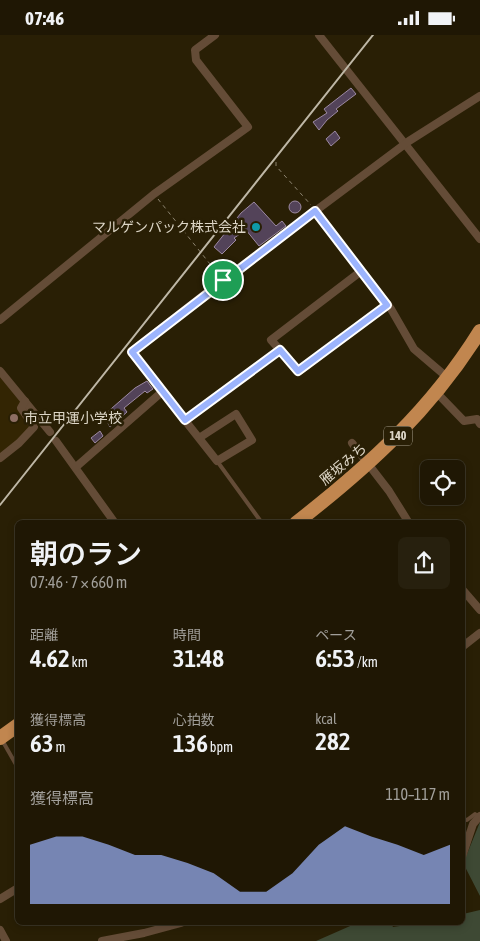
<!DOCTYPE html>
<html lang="ja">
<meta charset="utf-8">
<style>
:root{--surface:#1f1704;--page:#27200e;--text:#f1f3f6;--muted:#a19f9a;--line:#3c3626;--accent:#9cb4fd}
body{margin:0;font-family:"Asap Condensed","Noto Sans JP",sans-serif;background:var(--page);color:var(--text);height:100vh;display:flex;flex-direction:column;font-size:19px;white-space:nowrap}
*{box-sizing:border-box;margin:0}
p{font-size:16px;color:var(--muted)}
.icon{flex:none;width:28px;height:28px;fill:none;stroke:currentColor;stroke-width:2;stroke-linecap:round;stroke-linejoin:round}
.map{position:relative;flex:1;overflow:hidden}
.side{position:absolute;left:15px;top:485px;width:450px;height:405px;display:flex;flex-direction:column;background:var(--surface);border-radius:8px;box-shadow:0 2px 8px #0003,0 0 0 1px var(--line)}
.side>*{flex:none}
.fabs{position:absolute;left:420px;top:425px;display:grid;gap:10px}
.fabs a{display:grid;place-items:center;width:45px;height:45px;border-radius:8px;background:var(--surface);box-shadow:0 2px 8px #0003,0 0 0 1px var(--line);font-size:25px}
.pin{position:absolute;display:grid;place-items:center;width:42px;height:42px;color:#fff;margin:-21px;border:2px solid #fff;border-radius:50%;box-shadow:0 1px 5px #0007}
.round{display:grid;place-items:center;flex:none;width:52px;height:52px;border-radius:8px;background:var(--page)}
.summary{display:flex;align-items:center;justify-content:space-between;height:85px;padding:0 15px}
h1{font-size:28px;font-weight:600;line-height:38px}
.metrics{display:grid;grid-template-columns:repeat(3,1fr);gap:8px;height:85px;padding:5px 15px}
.metrics div{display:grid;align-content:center}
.metrics b{font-size:25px;font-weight:600}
.metrics small{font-size:14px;font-weight:400}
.metrics p{font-size:14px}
.chart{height:140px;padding:10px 15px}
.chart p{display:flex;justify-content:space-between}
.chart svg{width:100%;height:90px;margin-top:5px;fill:var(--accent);opacity:.7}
.status{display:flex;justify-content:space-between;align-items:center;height:35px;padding:0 25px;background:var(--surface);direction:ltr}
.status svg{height:14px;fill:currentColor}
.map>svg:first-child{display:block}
.built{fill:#332503}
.green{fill:#3e4934}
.building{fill:#534359;stroke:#9c89a2}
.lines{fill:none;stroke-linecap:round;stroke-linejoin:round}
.path{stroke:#8c836f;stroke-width:1;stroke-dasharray:4 4;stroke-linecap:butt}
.lane{stroke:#644c37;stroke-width:4}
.street{stroke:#644c37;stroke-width:8}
.highway{stroke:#c1864f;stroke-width:14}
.rail{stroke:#beb7a6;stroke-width:2}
.route-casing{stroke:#fff;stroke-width:10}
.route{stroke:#9cb4fd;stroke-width:6}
.culture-dot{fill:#0f9aa8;stroke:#291f05;stroke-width:2}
.education-dot{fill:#8d6e63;stroke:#291f05;stroke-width:2}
.labels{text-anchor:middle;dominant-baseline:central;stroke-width:5;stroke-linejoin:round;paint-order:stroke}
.shield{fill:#291f05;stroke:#a79f8d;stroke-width:1}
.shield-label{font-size:12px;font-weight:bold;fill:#ddd6c7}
.poi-label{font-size:14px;fill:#ddd6c7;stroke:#291f05;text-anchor:end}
.street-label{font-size:14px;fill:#ddd6c7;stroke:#291f05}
</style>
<div class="status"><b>07:46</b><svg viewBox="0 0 49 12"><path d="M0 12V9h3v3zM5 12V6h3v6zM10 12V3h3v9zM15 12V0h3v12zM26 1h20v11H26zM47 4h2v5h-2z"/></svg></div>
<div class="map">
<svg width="480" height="906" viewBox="0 0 480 906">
<rect width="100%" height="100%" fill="#291f05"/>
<path class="built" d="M0,336L25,366L21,373L34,392L0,423Z"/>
<g class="green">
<path d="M480,787V861L462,826L467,819Z"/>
<path d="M480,875V906H316L357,888H391L393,892L419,888H462L463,879Z"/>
</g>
<g class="building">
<path d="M351,53L356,59L336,74L338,76L327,85L319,95L313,87L327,78L324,74Z"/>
<path d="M335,96L340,103L331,111L326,104Z"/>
<circle cx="295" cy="172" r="6"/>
<path d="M254,167L276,191L282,186L286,191L259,211L246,195L234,203L236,205L222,219L214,212L241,178Z"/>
<path d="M147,346L153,354L147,358L145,356L124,373L127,377L110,392L104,380L135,353Z"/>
<path d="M100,396L103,401L95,408L91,403Z"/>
</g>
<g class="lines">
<g class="path">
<path d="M276,127V131L311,170"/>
<path d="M158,164L218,239"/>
</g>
<g class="lane">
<path d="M217,426L262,488"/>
<path d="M2,705L18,733"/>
<path d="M462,766V773"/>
<path d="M462,784L467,785L475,779L479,782"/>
</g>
<g class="street">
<path d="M319,0L480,204"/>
<path d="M315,176L391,274L414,314L448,343"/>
<path d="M360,237L271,305L299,336L387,270"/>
<path d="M0,285L154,159L248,92L196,25L195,15L215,0"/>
<path d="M0,336L50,397"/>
<path d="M437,358L464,386L477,384L480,389"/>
<path d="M185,385L280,315"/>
<path d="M199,403L236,379L252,405L217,426L131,317L223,245L409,106L480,61"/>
<path d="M56,406L115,488"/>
<path d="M352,408L389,456L409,488"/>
<path d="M0,423L19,408L34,392L21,373L25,366"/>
<path d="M76,432L163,356"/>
<path d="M462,554L480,575"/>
<path d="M462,612L480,598"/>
<path d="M462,822L473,789L480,781"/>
<path d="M0,864L18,853"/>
<path d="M0,895L6,906"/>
<path d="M102,906L144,898L181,888"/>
</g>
<g class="highway">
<path d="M296,488C369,431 431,375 480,296"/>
<path d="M0,703L18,690"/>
</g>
<path class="rail" d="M0,470L373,0"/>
</g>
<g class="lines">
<g class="route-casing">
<path id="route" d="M315,176L387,270L298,336L280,315L185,385L132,317Z"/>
</g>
<use href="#route" class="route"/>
</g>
<circle class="culture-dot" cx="256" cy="192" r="5"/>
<circle class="education-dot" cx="14" cy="383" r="5"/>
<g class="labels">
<rect class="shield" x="384" y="391.5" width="28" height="19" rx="4"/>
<g class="shield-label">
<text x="398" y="401">140</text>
</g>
<g class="poi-label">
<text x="246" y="192">マルゲンパック株式会社</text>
<text x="24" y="383" text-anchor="start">市立甲運小学校</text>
</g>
<g class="street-label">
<text transform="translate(343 429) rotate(-40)">雁坂みち</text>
</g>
</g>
</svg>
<div class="fabs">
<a><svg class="icon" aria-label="locate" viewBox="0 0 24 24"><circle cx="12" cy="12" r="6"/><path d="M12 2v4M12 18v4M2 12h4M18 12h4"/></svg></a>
</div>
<div class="pin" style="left:223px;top:245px;background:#1e9e55"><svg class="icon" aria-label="arrive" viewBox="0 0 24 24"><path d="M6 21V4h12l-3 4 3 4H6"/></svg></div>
<section class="side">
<div class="summary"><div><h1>朝のラン</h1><p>07:46 · 7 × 660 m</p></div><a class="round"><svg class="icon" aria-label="share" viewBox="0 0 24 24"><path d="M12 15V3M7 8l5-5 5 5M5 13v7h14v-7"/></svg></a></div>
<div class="metrics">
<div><p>距離</p><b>4.62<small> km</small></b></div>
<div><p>時間</p><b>31:48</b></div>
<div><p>ペース</p><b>6:53<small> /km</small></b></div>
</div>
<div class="metrics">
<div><p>獲得標高</p><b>63<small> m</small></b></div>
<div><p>心拍数</p><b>136<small> bpm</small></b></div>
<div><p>kcal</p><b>282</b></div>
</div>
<div class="chart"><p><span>獲得標高</span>110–117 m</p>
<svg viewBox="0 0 160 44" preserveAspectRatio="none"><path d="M0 44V15L10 11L20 11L30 15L40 20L50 20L60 24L70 29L80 38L90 38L100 29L110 15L120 6L130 11L140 15L150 20L160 15V44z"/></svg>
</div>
</section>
</div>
